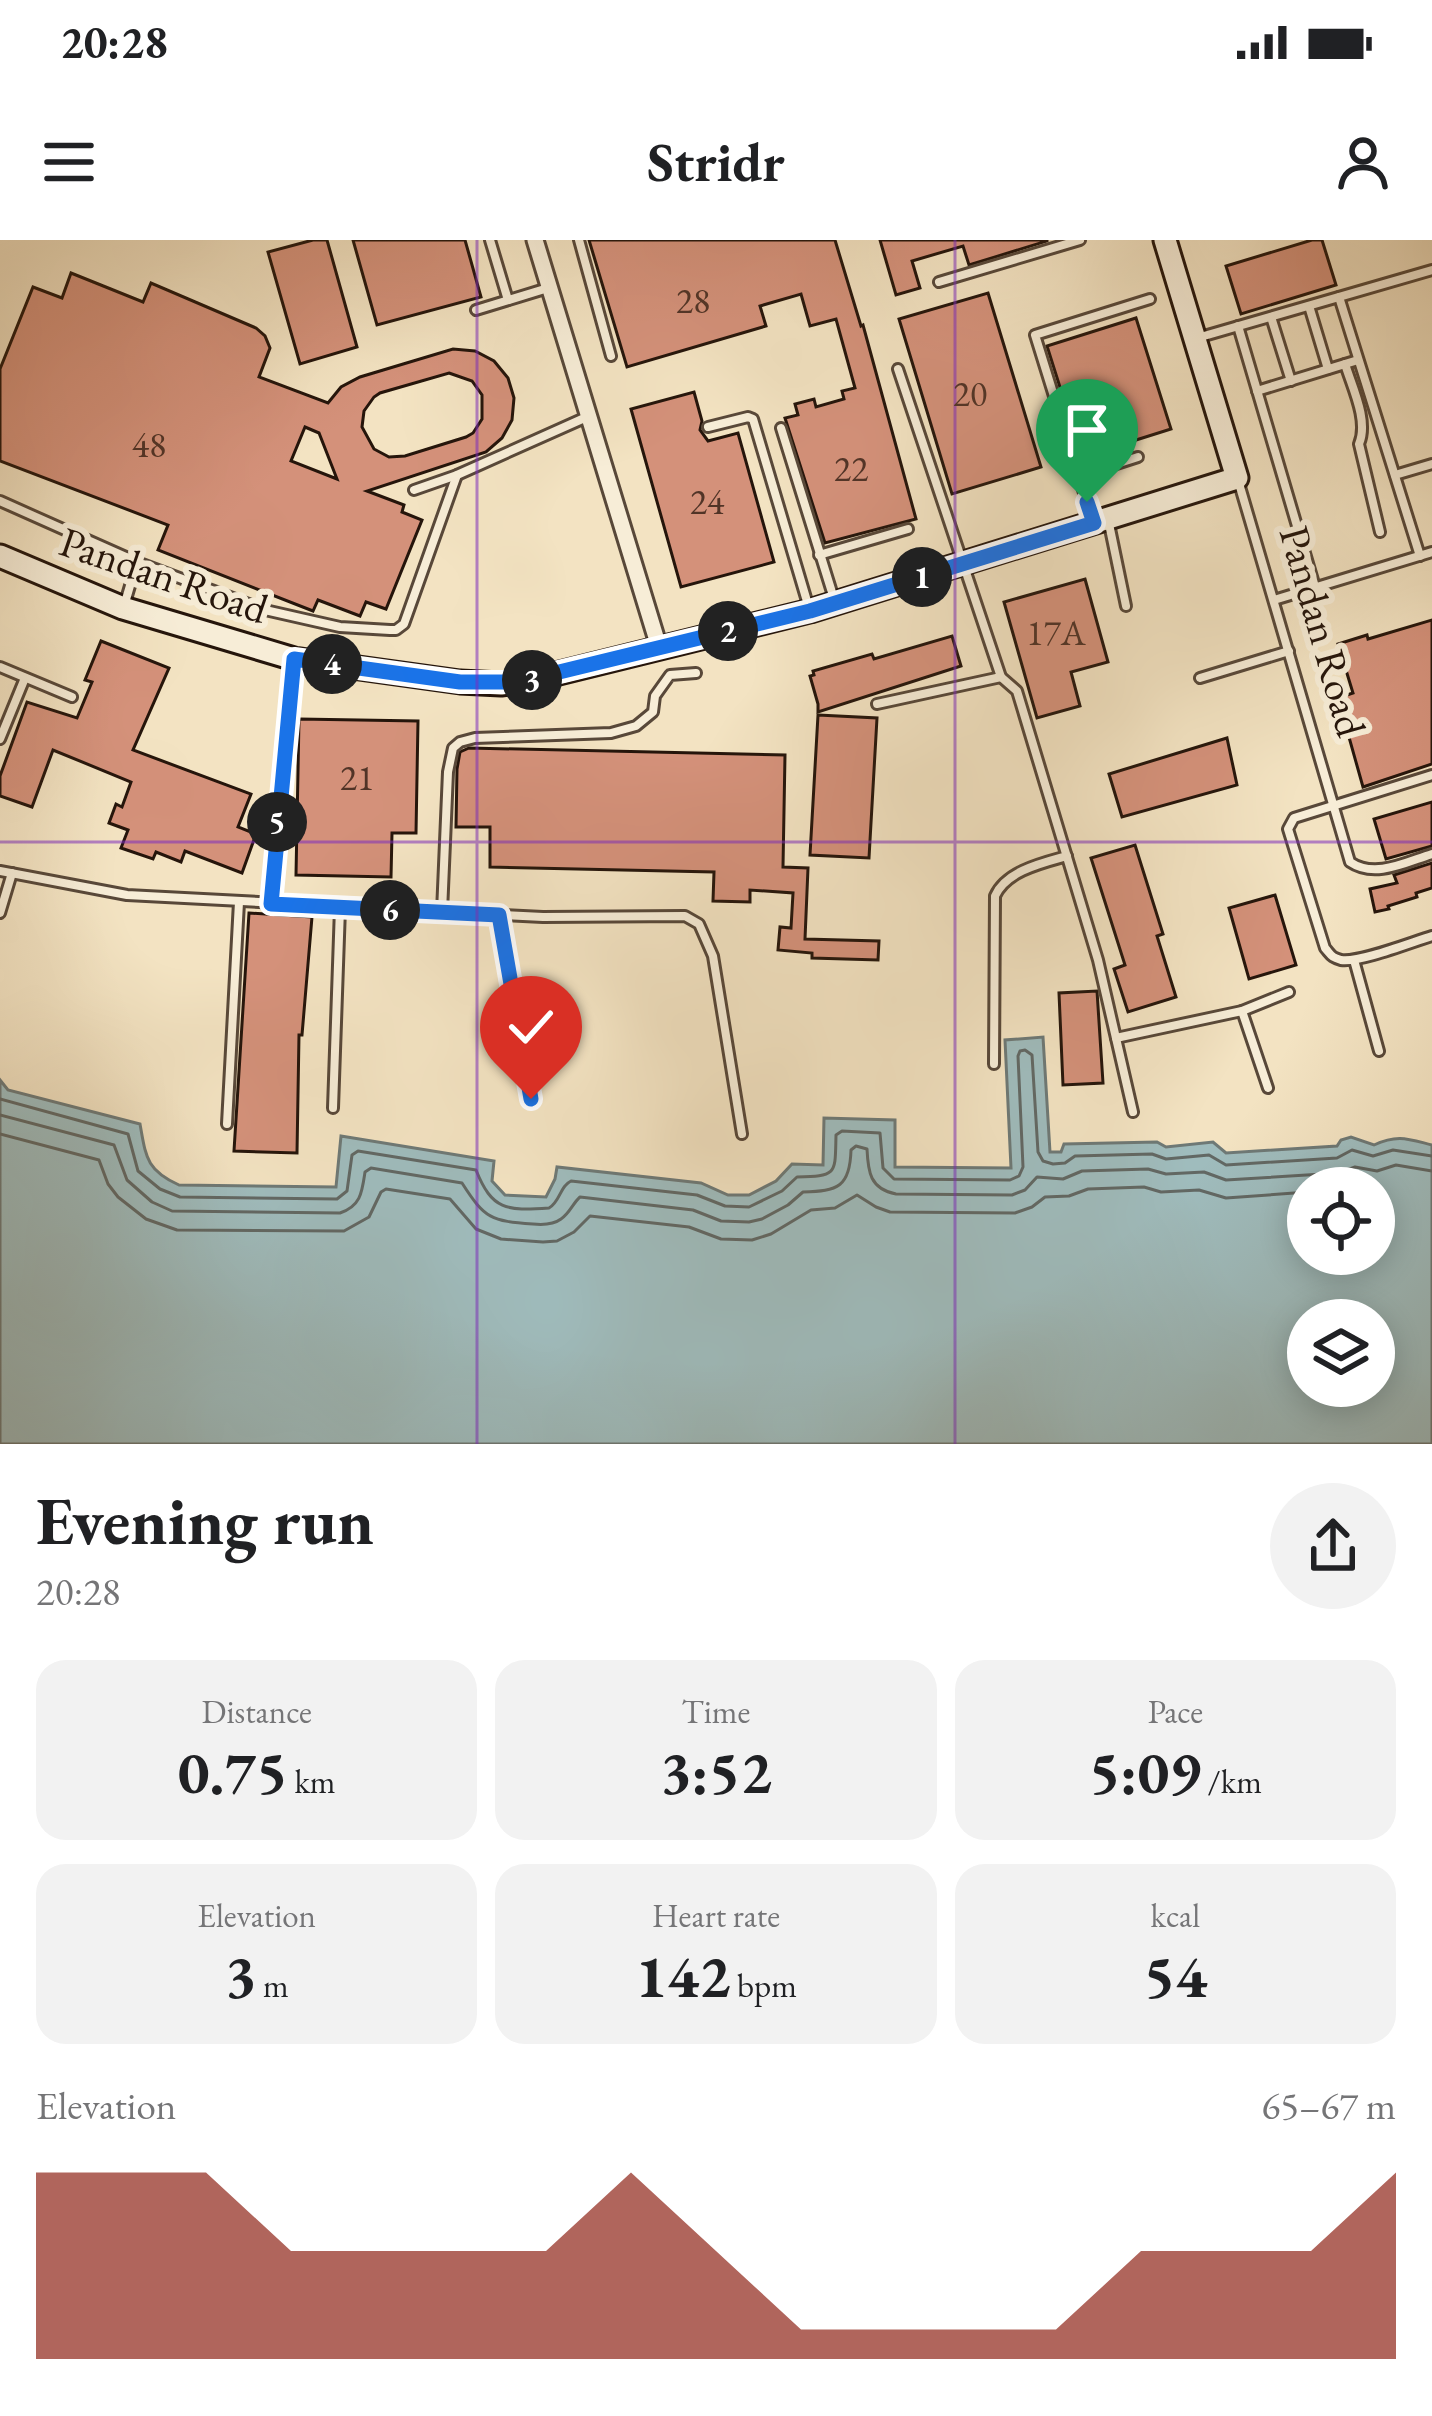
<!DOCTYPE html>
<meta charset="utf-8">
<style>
:root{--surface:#fff;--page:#f2f2f2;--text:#202124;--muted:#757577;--accent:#8f2418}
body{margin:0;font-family:"EB Garamond",serif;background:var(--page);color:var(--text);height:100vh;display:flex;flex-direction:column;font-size:45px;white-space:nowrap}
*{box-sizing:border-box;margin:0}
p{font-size:39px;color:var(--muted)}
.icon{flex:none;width:66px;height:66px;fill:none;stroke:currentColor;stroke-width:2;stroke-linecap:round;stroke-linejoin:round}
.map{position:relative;height:1204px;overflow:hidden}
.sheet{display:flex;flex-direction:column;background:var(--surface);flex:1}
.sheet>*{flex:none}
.fabs{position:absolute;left:1287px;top:927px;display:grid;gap:24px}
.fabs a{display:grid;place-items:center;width:108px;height:108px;border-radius:50%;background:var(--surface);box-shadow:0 6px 30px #0003;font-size:60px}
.pin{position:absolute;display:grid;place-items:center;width:102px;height:102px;color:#fff;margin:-123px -51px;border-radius:50% 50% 50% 0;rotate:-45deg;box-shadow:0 0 12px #0007}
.pin .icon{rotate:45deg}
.km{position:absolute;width:60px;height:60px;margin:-30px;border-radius:50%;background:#222;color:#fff;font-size:33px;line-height:60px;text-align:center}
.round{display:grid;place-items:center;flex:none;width:126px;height:126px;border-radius:63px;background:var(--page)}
.summary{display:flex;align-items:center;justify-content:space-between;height:204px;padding:0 36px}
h1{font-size:66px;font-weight:700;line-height:90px}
.figures{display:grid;grid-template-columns:repeat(3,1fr);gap:18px;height:204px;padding:12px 36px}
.figures div{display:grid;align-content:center;border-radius:30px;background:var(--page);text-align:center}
.figures b{font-size:60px;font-weight:700}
.figures small{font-size:33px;font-weight:400}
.figures p{font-size:33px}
.chart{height:336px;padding:24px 36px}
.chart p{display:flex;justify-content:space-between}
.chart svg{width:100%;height:216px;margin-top:12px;fill:var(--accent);opacity:.7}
.status{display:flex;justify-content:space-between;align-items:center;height:84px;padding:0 60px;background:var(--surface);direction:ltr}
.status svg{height:33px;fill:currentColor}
header{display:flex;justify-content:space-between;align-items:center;height:156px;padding:0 36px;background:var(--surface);font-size:54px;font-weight:700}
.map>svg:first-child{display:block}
.water{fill:#9fbcbd;stroke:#6e7976;stroke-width:3;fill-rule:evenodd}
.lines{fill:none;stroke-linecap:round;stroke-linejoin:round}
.shore{stroke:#626864;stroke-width:3}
.building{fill:#d4917a;stroke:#25150b;stroke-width:3;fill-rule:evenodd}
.lane-casing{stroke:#584839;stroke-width:14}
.street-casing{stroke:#584839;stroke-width:21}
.secondary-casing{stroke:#25150b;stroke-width:27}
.lane{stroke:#f7edd7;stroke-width:8}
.street{stroke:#f7edd7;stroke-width:15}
.secondary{stroke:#f7edd7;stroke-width:21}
.route-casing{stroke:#fff;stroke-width:24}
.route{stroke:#1a73e8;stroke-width:15}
.grid{fill:none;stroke:#7b2cbf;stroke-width:3;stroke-opacity:0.55}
.labels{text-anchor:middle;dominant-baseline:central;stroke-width:12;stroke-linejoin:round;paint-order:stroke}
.number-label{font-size:36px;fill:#513427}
.street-label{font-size:42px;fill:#25150b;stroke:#f7edd7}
</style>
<div class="status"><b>20:28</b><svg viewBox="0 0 49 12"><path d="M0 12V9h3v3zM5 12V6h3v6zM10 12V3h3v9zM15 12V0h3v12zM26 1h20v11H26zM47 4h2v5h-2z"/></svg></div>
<header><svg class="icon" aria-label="menu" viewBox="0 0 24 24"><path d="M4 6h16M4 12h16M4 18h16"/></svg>Stridr<svg class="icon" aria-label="person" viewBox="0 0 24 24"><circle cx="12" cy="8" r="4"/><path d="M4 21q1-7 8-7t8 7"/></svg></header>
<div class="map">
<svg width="1432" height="1204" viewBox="0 0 1432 1204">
<rect width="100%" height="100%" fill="#f3e3c2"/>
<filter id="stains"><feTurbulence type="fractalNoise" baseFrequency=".00167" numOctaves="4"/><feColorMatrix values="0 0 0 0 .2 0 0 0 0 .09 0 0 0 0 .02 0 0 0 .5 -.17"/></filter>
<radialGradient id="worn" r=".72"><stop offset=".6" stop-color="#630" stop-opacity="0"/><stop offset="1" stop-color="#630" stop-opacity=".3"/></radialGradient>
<path class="water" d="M1043,797L1050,912H1061L1064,904L1157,902L1166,907L1213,902L1226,913L1337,906L1341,900L1351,897L1374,905C1398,894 1408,899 1432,905V1204H0V840L8,850L140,884C146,917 146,930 179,945L336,947L341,896L494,921L492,941L505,955L546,957L555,939L557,927L701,943L728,955H749L776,941L792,924L823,925L824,878L895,880V927L1011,928L1005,800ZM1308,948H1374V1014H1308ZM1308,1080H1374V1146H1308Z"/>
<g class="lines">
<g class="shore">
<path d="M0,859L128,894L138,931L160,949L180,957L337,959L347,951L352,915L358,911L476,930C492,970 506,971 549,968C560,962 560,946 571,941L697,955L725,966L749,967L782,951L797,937C838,936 835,934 836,895L842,891L880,893L883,928L894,939L1010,940L1019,936L1023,927L1018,816L1020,811L1025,810L1032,815L1038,912L1043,921L1053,924L1065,923L1075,916L1152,914L1166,919L1209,915L1226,925L1337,918L1352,910L1373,916L1393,910L1432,916"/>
<path d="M0,875L114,905L127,940L152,962L172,971L340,973C361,966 362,952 365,932L371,928L462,943C485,979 491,981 533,984C543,985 553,985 561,979C570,973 573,963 580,957L693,970L721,981L749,982L762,979L788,965L803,952C838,951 850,947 851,910L856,906L867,909C868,932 870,949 896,954L1012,955L1025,950L1037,937L1063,939L1082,931L1148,929L1166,934L1204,932L1226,940L1339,933L1355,927L1377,931L1396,925L1432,931"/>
<path d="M0,894L99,920L108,944L118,957L146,979L177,990L344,991L369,977L381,952L386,949L450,959L476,989L501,999L543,1002L557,1001L574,992L590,976L689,987L721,999L752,1000L771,994L811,970L835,968L857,955L876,967L890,972L1015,973L1032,967L1045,957L1069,956L1088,949L1144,947L1161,952L1199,950L1226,958L1308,952"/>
</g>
</g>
<g class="building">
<path d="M313,0H327L357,107L300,124L268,12Z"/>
<path d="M353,0H465L481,57L377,85Z"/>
<path d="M589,0H835L861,86L863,85L916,279L825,303L785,178L798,175L795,164L814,159L816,167L844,159L842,151L855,148L836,79L810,86L801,54L760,66L766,86L627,127Z"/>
<path d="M880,0H1047V1L969,25L963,6L912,21L920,48L896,55Z"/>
<path d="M1312,0H1322L1336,45L1241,74L1226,26Z"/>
<path d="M71,33L143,62L151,43L256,88L265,96L270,108L259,137L328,163L341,147L360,137L453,109L475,111L494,121L508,138L514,158L512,180L502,198L486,212L367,251L404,265L402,272L422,280L386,369L366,362L360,376L318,360L313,371L158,310L168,285L0,221V129L33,47L62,58ZM449,133L472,141L482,155V179L473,193L466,197L405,216L389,217L374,209L362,187L364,171L374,157L380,153ZM305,187L319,193L337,239L291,221Z"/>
<path d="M988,53L1041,227L952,254L899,79Z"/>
<path d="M1136,78L1171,189L1082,217L1047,106Z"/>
<path d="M694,152L702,181L700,190L708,201L738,193L774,322L681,347L631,169Z"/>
<path d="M1085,339L1108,422L1071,432L1080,466L1037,478L1004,362Z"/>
<path d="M1432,380V524L1363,547L1338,458L1353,453L1338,404L1367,395L1368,399Z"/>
<path d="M952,396L961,426L818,472V464L810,436L814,435L813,431L872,414L874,419Z"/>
<path d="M101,401L169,428L133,510L251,554L238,587L256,594L242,633L185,611L181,622L156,612L153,619L121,608L128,590L109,583L116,564L122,567L131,542L53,510L32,567L0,556V536L27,462L77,478L92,442L85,440Z"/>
<path d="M818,475L877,478L869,618L810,615Z"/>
<path d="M299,479L418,481L416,593H392L391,637L296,635Z"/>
<path d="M1227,498L1237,545L1122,577L1109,534Z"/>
<path d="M469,508L785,515L783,627L808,628L805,699L879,701L878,720L812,718V713L778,710L780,687L791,688L793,653L750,650V662L713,661L714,632L490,627V587H456L457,529L460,512Z"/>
<path d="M1432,562V606L1386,619L1374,579Z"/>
<path d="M1135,605L1163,694L1157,696L1176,757L1128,772L1114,729L1125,725L1091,618Z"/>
<path d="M1432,623V648L1416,653L1417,657L1388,666L1389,669L1375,672L1370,649L1397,643L1394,635Z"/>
<path d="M1275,655L1296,725L1249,739L1229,668Z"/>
<path d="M249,673L312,677L302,795H299L297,913L234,911Z"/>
<path d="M1097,751L1103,843L1063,845L1059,753Z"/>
</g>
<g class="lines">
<g class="lane-casing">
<g id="lane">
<path d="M490,0L508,60"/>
<path d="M579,0L611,116"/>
<path d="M939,42L1080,0"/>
<path d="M1339,57L1420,316"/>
<path d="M1309,66L1328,129"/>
<path d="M476,70L548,48"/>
<path d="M1271,77L1291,141"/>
<path d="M1238,86L1315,347"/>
<path d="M1197,98L1432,30"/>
<path d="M1345,124C1352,147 1369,181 1359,204L1380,292"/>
<path d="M898,129L1001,437L1017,451L1098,720L1133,872"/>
<path d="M1257,151L1358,120"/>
<path d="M708,187L748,177L753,179L809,368"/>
<path d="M781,188L835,362"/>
<path d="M1395,235L1432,224"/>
<path d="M1079,236L1138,217"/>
<path d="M1238,240L1350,622C1375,639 1406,622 1432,614"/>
<path d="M414,250L457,235L589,176"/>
<path d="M0,261L137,322L265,370L340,387L390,390H396L404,384L457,235"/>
<path d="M1108,279L1126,366"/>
<path d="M1093,282L1035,95L1150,59"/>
<path d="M819,315L908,289"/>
<path d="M1274,360L1432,312"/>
<path d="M124,366L137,322"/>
<path d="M0,427L72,457"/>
<path d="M1200,438L1289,411"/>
<path d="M877,464L1001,437"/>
<path d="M0,499L25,438"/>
<path d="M1432,535L1294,578L1288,589L1325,708C1332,716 1331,717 1341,720C1359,723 1412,702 1432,696"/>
<path d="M0,631L127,655L543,677L685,676L699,684L713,716L742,894"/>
<path d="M271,665L294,421"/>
<path d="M442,672L448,532L453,508L460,502L475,498L611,493L636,486L653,472L655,456L670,435L696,433"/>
<path d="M0,673L12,633"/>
<path d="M499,675L531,859"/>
<path d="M1354,720L1379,811"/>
<path d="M1242,771L1268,848"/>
<path d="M1116,798L1242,771L1289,752"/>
<path d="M994,824L995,656C1006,631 1042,623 1067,616"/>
<path d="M333,868L340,668"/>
<path d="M227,884L239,662"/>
</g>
</g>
<g class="street-casing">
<path id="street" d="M535,0L659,407"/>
</g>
<g class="secondary-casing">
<path id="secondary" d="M0,316L123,368L294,419L460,442L501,444L531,440L810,371L1237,238L1165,0"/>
</g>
<use href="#lane" class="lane"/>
<use href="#street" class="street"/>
<use href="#secondary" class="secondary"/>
</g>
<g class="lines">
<g class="route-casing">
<path id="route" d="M531,859L499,675L271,664L294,419L460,442H518L810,371L1094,283L1087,262"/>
</g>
<use href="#route" class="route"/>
</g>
<path class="grid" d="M477,0V1204M955,0V1204M0,602H1432"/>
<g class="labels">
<g class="number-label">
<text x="693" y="60">28</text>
<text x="970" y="153">20</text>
<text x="149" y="204">48</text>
<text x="851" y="228">22</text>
<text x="707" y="261">24</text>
<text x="1056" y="392">17A</text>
<text x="357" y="537">21</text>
</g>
<g class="street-label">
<text transform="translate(164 335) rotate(19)">Pandan Road</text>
<text transform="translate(1323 391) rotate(74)">Pandan Road</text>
</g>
</g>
<rect width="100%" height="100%" filter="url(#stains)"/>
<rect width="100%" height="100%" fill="url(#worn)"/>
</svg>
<div class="fabs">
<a><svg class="icon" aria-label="locate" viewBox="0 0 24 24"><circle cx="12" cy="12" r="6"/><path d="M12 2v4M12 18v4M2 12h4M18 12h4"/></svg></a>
<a><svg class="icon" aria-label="layers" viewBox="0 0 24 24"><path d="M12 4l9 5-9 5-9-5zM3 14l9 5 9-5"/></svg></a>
</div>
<div class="pin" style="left:1087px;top:262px;background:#1e9e55"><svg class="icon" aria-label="arrive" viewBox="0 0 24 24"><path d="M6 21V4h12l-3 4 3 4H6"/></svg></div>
<div class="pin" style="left:531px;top:859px;background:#d93025"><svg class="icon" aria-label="check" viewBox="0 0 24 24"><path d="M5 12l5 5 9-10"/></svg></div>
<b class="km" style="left:922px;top:337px">1</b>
<b class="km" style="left:728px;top:391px">2</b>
<b class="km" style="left:532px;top:440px">3</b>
<b class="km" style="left:332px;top:424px">4</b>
<b class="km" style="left:277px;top:582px">5</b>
<b class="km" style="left:390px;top:670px">6</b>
</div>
<section class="sheet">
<div class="summary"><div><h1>Evening run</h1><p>20:28</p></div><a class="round"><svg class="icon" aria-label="share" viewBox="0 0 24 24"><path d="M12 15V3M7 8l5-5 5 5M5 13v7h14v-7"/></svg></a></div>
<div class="figures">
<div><p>Distance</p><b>0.75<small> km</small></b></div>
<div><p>Time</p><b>3:52</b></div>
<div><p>Pace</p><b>5:09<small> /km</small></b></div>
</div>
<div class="figures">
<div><p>Elevation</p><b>3<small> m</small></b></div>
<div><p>Heart rate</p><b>142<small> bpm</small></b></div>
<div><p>kcal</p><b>54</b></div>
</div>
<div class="chart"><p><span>Elevation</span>65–67 m</p>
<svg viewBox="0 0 160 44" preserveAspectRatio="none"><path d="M0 44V6L10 6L20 6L30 22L40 22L50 22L60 22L70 6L80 22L90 38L100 38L110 38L120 38L130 22L140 22L150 22L160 6V44z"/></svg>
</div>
</section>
